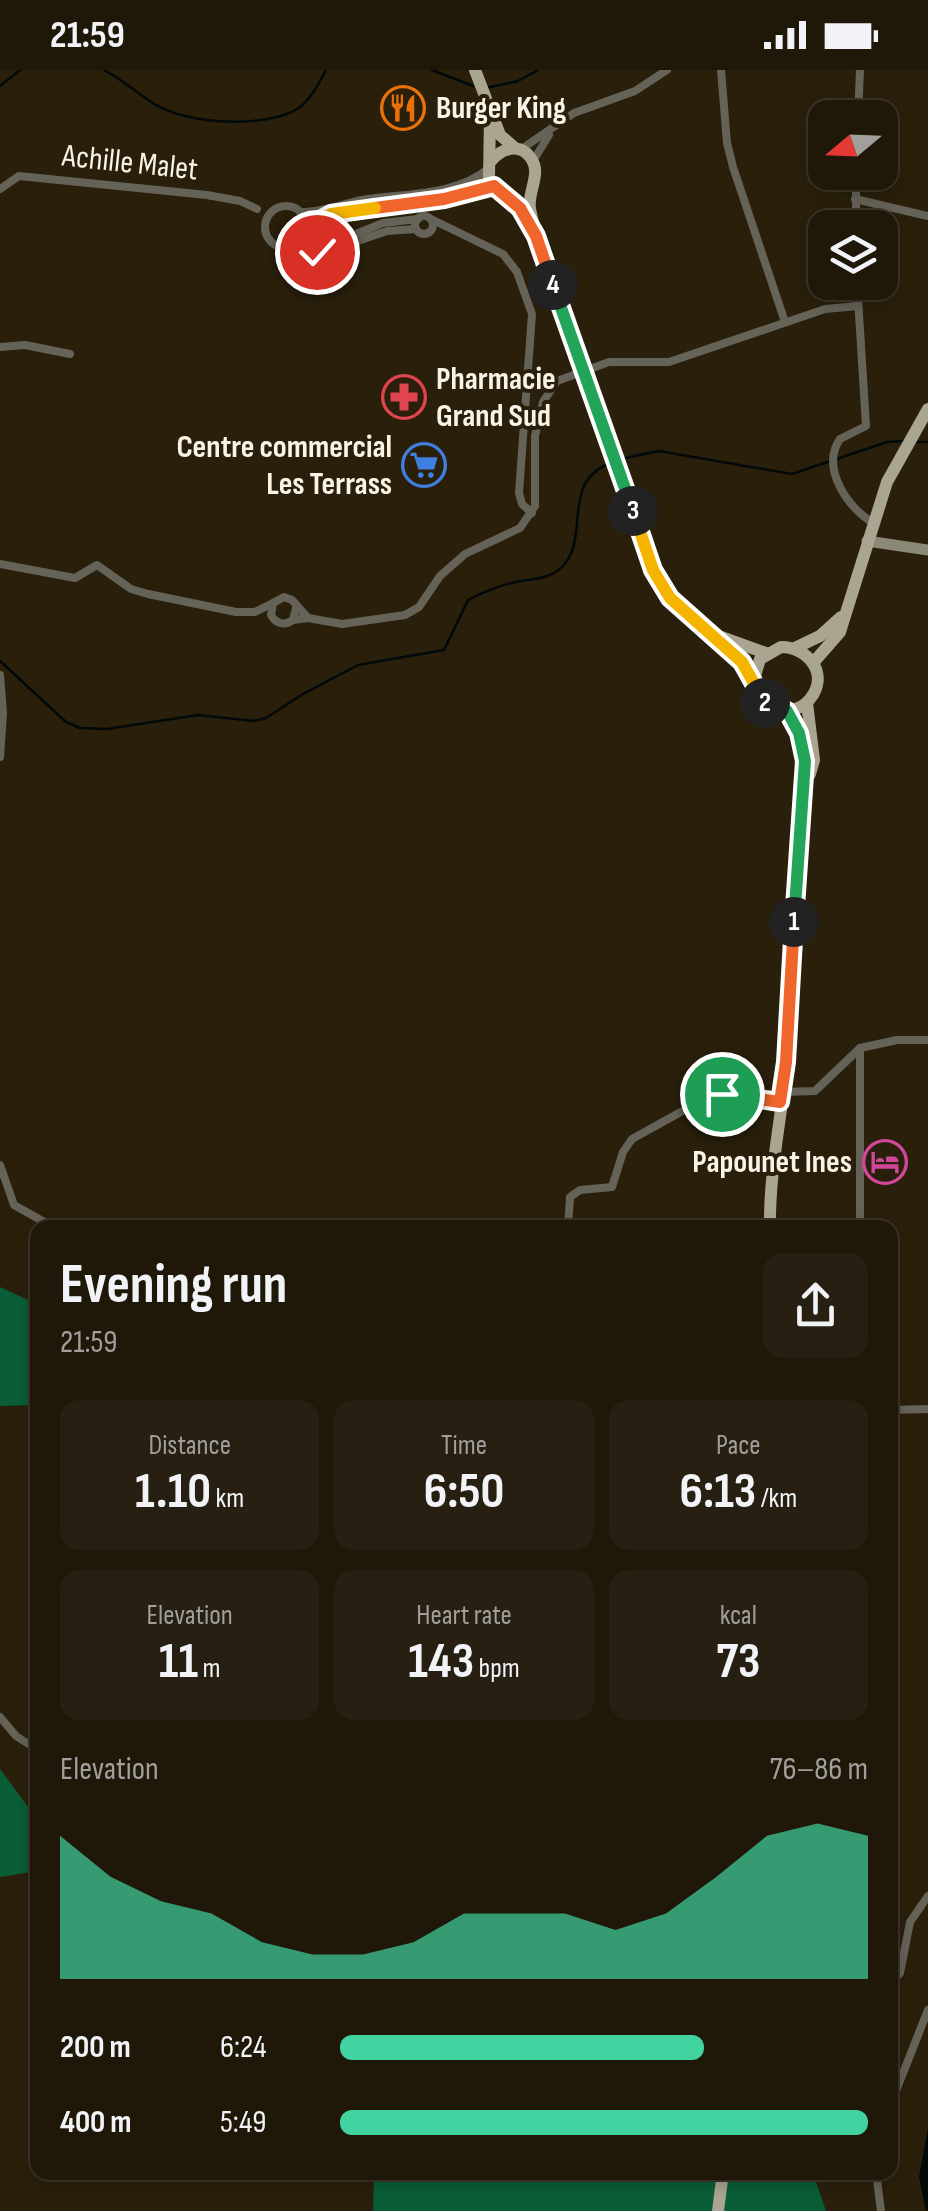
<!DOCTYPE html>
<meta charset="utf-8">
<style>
:root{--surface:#1f1708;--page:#272012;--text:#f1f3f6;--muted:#a19f9c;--line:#3c3629;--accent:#41d4a1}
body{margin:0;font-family:"Sofia Sans Condensed",sans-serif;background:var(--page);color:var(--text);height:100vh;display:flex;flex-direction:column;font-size:38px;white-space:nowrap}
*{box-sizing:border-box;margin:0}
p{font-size:32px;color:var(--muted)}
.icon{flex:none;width:55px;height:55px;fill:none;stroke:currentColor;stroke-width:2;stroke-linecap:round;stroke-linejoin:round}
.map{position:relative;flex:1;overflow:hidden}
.details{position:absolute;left:30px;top:1150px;width:868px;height:960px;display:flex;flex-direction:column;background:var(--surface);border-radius:20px;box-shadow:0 5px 15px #0003,0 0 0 2px var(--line)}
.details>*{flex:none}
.needle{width:65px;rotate:251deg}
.tools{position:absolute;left:808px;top:30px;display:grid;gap:20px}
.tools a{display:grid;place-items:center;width:90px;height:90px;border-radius:20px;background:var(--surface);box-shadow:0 5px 15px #0003,0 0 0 2px var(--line);font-size:50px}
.pin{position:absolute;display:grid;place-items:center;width:85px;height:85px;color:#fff;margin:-42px;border:5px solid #fff;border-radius:50%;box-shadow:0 2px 10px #0007}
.km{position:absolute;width:50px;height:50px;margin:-25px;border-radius:50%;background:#222;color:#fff;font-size:28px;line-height:50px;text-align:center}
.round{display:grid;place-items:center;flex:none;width:105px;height:105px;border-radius:20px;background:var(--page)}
.overview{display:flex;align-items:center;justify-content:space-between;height:170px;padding:0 30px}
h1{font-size:55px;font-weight:700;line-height:75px}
.metrics{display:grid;grid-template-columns:repeat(3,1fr);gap:15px;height:170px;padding:10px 30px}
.metrics div{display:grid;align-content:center;border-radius:20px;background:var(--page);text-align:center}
.metrics b{font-size:50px;font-weight:700}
.metrics small{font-size:28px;font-weight:400}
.metrics p{font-size:28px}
.chart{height:280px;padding:20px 30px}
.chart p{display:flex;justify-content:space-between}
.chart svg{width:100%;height:180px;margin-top:10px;fill:var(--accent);opacity:.7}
ul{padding:0 30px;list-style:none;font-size:32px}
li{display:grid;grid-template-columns:160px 120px 1fr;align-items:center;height:75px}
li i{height:25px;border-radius:12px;background:var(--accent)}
.status{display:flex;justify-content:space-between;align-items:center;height:70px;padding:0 50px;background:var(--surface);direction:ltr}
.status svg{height:28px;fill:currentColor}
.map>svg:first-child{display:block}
.forest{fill:#095d37}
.water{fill:#010909}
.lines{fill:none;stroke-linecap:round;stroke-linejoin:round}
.stream{stroke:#010909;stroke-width:2.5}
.street{stroke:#656258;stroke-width:8}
.secondary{stroke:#8b8877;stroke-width:11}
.primary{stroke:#a9a590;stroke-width:12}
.primary-bridge{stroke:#a9a590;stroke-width:12}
.split-1-casing{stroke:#fff;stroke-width:20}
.split-2-casing{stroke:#fff;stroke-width:20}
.split-3-casing{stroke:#fff;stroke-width:20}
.split-4-casing{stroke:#fff;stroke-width:20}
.split-5-casing{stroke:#fff;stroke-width:20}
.split-6-casing{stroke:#fff;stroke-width:20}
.split-1{stroke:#f0652b;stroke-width:12}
.split-2{stroke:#22a559;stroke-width:12}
.split-3{stroke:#f5b400;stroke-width:12}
.split-4{stroke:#22a559;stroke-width:12}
.split-5{stroke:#f0652b;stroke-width:12}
.split-6{stroke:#f5b400;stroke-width:12}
.labels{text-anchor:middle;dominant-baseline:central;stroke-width:8;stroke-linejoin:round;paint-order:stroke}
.poi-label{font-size:32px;font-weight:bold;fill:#faf4e7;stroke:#291f0b;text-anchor:start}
.street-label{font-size:32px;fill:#faf4e7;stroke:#291f0b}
</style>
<div class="status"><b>21:59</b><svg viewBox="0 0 49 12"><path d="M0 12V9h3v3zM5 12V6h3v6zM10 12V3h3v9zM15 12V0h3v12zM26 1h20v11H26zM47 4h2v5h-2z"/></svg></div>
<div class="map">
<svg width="928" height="2141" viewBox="0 0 928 2141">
<rect width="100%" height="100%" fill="#291f0b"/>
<g class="forest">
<path d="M0,1217L37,1234V1335L0,1336Z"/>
<path d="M0,1699L37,1749V1801L0,1807Z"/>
<path d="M374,2102L813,2103L826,2141H373Z"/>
</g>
<path class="water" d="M928,2058V2141H926L919,2107Z"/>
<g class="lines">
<g class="stream">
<path d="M104,0C123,10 138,24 156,35C188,54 267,59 299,38C311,29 319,13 326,0"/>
<path d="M432,0L473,16"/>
<path d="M0,16L20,0"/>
<path d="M486,18L518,11L538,0"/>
<path d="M916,372H928"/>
<path d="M620,389L659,381L792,404L887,372L903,371"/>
<path d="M0,591L66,652L80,658L107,659L198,645L254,651L266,648L303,624L358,595L444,580L468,530C481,523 497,517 511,513C530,508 549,511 563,496C590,467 561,414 608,394"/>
</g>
<g class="street">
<path d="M721,0L727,73L733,97L785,252"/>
<path d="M858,48L860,0"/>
<path d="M520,80L574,43L635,21L667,0"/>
<path d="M533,91L549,65"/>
<path d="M0,119L19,106L207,125L240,131L257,139"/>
<path d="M855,129L928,146"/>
<circle cx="286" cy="157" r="21"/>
<path d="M300,142C320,143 342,134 362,130C403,123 455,127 489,98"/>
<circle cx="424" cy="155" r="9"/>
<path d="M341,146L334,149L330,157L339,165L350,163"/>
<path d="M433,150L503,184L517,202L532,244L519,423L522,434L532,443"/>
<path d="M306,157L331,144L444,129L494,116"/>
<path d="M856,158V102"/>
<path d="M306,163L314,173L326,176L383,153L418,149"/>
<path d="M295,175L326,182L387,161L416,159"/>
<path d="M857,212L866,356L840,369C820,398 848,438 873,453"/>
<path d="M0,277L25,275L70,284"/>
<path d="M0,494L75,508L97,495L131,519L148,524L236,542H255L273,533"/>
<path d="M296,538L293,550C285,556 276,554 271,545L273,533L284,527L292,530L308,548"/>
<path d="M293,550L308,548L342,554L405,545L419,537L440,506L465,484L520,458L535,436V366L543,332L557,311L609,292H669L825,239L858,236"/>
<path d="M0,605L3,643L0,687"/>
<path d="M782,1022L815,1021L860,978L897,970H928"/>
<path d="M0,1095L14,1135L55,1158"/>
<path d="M568,1158L570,1127L580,1120L612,1117L623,1082L632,1069L715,1023L780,1032"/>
<path d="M860,1158V978"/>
<path d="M890,1340L928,1339"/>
<path d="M0,1647L16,1666L38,1680"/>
<path d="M890,1914L900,1903L910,1852L928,1826"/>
<path d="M890,2036L928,1940"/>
<path d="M876,2102L881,2141"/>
</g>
<path class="secondary" d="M867,471L928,480"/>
<g class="primary">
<path d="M475,0L500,65L515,78"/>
<path d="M490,43L489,108L499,121L518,134L530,155"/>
<path d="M491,91C501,79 519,72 530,87C543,103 527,121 530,139C541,193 563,244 580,296"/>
<path d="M632,439C646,481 658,522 693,552C709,565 727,576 741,591C758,609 757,646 791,640C798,639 805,635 810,629C830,604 808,577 781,577L760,589L754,609"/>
<path d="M721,567L766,583"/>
<path d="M795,578L820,566L841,547"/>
<path d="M813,593L840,562L887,412L928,339"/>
<path d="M807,633L814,690L810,704"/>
<path d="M770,1158C769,1101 782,1046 787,990C793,921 794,851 798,782C800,732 816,686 787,641"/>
<path d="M718,2141L723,2102"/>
</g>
<path class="primary-bridge" d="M580,296L632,439"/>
</g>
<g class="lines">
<g class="split-1-casing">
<path id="split-1" d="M722,1024L780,1032L786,992L794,852"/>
</g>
<g class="split-2-casing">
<path id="split-2" d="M765,633L787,641L799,663L805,691L794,852"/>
</g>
<g class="split-3-casing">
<path id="split-3" d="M633,441L653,500L670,528L742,592L765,633"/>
</g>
<g class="split-4-casing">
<path id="split-4" d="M553,215L633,441"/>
</g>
<g class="split-5-casing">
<path id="split-5" d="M375,138L444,129L494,116L520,138L536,166L553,215"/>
</g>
<g class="split-6-casing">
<path id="split-6" d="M317,182L295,175L303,168L306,157L331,144L375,138"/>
</g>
<use href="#split-1" class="split-1"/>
<use href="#split-2" class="split-2"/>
<use href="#split-3" class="split-3"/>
<use href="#split-4" class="split-4"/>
<use href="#split-5" class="split-5"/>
<use href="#split-6" class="split-6"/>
</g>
<defs>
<g id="restaurant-ring" transform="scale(2.25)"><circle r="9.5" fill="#291f0b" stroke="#e8710a" stroke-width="1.5"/><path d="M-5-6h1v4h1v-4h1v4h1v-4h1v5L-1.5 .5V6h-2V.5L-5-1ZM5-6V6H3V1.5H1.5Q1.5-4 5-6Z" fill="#e8710a"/></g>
<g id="pharmacy-ring" transform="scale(2.25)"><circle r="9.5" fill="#291f0b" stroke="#e0444e" stroke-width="1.5"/><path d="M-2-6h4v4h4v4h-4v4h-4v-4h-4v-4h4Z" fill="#e0444e"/></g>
<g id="supermarket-ring" transform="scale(2.25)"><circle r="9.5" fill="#291f0b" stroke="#3f7fe0" stroke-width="1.5"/><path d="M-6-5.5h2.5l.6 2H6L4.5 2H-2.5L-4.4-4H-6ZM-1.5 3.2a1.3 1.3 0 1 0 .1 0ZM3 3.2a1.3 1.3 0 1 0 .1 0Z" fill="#3f7fe0"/></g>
<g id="hotel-ring" transform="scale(2.25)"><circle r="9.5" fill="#291f0b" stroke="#d1479c" stroke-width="1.5"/><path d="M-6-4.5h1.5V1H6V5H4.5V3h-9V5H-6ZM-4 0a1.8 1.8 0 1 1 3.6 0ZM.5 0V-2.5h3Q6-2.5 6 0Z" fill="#d1479c"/></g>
</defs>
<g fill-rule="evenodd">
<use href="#restaurant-ring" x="403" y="38"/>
<use href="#pharmacy-ring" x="404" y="327"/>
<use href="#supermarket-ring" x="424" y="395"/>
<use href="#hotel-ring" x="885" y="1092"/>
</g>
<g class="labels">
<g class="poi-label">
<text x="436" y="38">Burger King</text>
<text x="436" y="309">Pharmacie<tspan x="436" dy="37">Grand Sud</tspan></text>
<text x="392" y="377" text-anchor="end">Centre commercial<tspan x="392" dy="37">Les Terrass</tspan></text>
<text x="852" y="1092" text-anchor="end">Papounet Ines</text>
</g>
<g class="street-label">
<text transform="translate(130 93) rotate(6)">Achille Malet</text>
</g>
</g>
</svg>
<div class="tools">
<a><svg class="needle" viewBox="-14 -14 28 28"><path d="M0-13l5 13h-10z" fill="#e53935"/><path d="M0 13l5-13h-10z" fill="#a19f9c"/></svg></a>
<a><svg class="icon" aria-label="layers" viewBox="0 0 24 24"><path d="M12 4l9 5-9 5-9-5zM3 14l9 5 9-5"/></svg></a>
</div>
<div class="pin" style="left:722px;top:1024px;background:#1e9e55"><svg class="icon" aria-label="arrive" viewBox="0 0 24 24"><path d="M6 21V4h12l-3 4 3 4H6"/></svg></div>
<div class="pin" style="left:317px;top:182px;background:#d93025"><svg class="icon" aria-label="check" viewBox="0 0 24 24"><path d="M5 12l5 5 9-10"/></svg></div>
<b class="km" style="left:794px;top:852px">1</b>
<b class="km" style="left:765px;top:633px">2</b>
<b class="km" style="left:633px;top:441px">3</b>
<b class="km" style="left:553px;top:215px">4</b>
<section class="details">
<div class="overview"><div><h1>Evening run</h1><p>21:59</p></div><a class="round"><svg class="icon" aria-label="share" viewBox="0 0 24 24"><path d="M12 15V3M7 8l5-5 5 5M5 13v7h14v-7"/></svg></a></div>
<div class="metrics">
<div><p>Distance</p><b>1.10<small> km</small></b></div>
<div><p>Time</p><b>6:50</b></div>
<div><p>Pace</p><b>6:13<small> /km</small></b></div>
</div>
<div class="metrics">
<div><p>Elevation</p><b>11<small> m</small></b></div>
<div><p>Heart rate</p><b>143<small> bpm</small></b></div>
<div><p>kcal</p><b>73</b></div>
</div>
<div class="chart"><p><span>Elevation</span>76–86 m</p>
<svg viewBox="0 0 160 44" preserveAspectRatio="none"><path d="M0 44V9L10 19L20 25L30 28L40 35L50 38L60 38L70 35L80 28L90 28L100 28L110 32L120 28L130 19L140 9L150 6L160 9V44z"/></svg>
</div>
<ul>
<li><b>200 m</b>6:24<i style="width:69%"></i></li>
<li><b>400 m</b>5:49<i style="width:100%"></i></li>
</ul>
</section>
</div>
